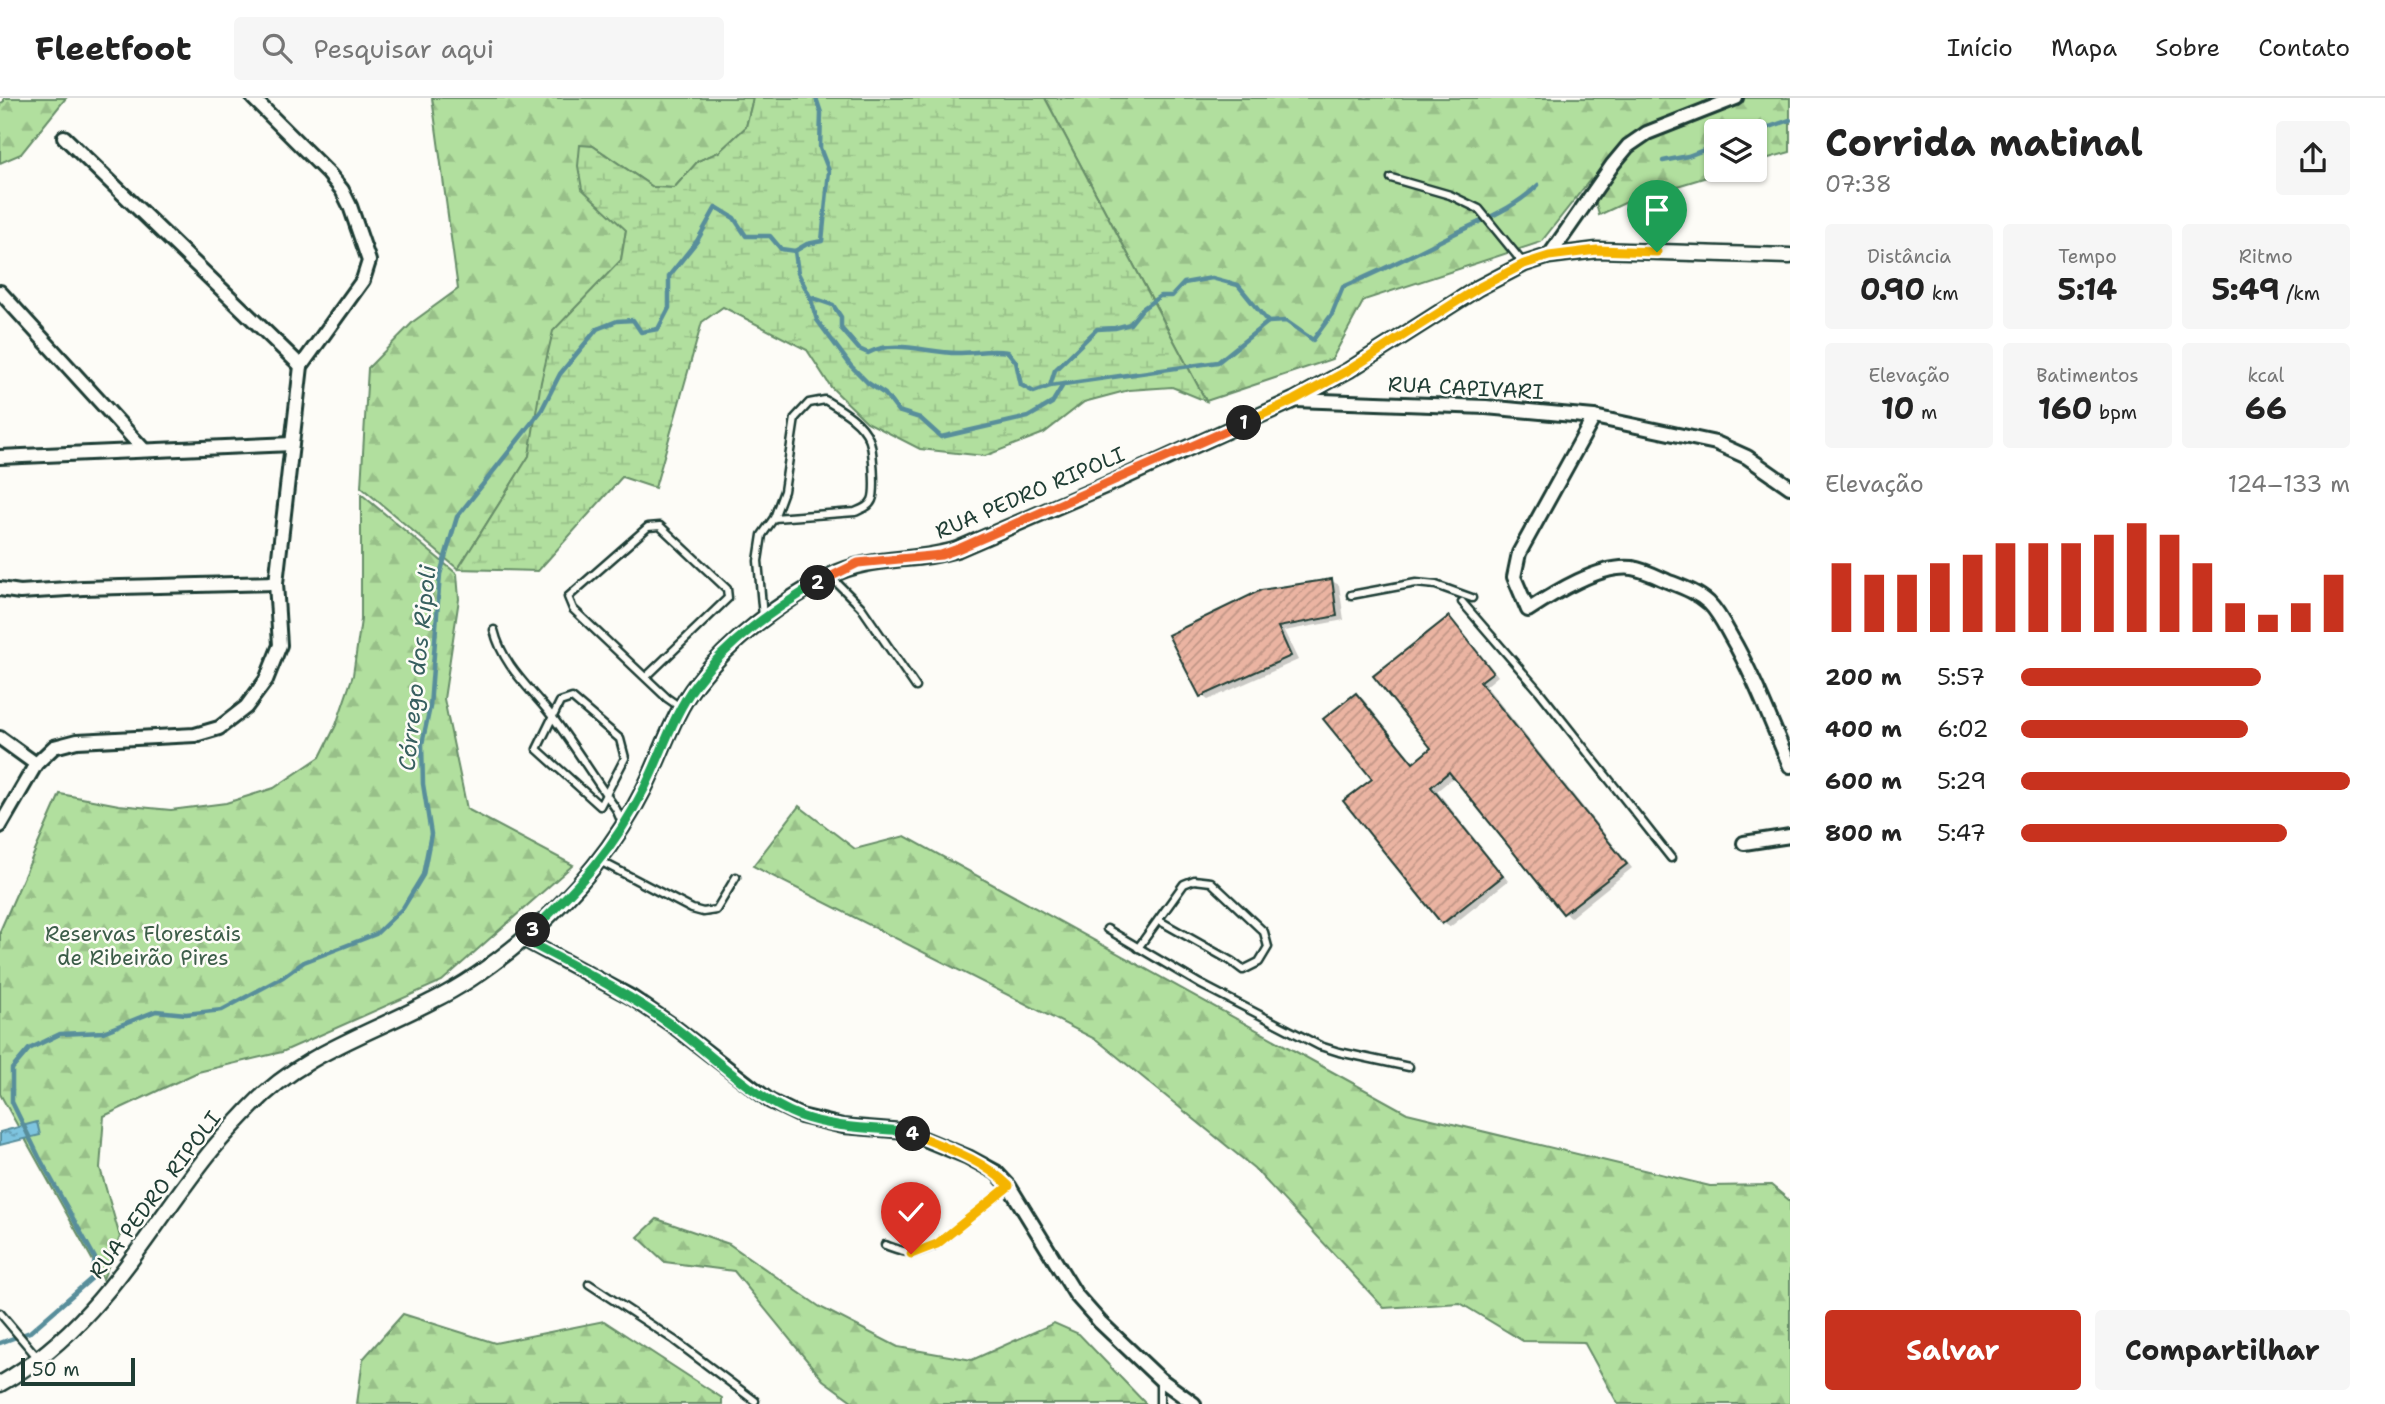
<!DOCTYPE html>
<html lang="pt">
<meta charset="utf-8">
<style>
:root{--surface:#fff;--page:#f6f6f6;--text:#222;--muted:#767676;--line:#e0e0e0;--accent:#c8321e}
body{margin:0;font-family:"Shantell Sans",sans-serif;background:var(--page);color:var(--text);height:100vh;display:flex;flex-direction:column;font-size:26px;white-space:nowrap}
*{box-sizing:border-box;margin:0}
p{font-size:23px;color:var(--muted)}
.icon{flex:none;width:38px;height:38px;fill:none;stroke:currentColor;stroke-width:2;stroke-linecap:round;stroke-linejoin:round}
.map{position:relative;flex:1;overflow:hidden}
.drawer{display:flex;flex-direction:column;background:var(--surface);width:595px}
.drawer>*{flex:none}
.controls{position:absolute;left:1704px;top:21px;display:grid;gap:14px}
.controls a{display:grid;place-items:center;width:63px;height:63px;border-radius:7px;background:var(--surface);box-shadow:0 2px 5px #0004;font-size:35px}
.scale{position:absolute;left:21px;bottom:18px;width:114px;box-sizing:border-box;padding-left:7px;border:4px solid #1f3d34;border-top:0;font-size:19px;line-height:24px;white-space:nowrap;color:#1f3d34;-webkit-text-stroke:5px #fdfcf7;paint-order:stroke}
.pin{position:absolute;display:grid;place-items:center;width:60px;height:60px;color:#fff;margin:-72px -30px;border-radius:50% 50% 50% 0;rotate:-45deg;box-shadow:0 0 7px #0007}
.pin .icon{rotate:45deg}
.km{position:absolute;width:35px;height:35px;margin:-18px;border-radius:50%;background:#222;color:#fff;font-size:19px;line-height:35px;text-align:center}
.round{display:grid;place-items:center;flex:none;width:74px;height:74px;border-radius:7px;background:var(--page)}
.head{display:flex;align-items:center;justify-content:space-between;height:119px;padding:0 35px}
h1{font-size:38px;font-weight:700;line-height:52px}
.metrics{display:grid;grid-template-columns:repeat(3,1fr);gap:10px;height:119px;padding:7px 35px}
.metrics div{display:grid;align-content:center;border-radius:7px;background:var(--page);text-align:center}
.metrics b{font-size:30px;font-weight:700}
.metrics small{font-size:19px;font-weight:400}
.metrics p{font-size:19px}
.chart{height:196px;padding:14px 35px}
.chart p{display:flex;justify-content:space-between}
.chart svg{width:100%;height:126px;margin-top:7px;stroke:var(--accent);stroke-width:6}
.button{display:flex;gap:14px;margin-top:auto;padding:14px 35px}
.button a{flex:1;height:80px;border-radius:7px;background:var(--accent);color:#fff;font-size:28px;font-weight:700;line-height:80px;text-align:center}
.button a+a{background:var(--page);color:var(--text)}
ul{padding:0 35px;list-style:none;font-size:23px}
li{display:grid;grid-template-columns:112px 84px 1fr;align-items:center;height:52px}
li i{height:18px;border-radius:9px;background:var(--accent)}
header{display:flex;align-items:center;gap:42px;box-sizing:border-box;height:98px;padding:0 35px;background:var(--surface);border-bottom:2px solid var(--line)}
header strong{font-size:33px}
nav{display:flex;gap:38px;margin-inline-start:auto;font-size:24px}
.search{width:490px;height:63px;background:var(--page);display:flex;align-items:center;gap:18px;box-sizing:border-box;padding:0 24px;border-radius:7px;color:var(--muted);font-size:26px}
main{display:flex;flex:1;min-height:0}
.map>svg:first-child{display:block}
.forest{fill:url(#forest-firs);stroke:#688e69;stroke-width:2}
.wetland{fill:url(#wetland-marsh);stroke:#688e69;stroke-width:2}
.water{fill:url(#water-ripples);stroke:#588e9b;stroke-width:2}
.shadow{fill:#0003}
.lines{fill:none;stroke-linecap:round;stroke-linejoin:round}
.stream{stroke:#588e9b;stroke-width:4.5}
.building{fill:url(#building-hatch);stroke:#1f3d34;stroke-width:2}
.service-casing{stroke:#1f3d34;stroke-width:11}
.minor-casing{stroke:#1f3d34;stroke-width:18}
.tertiary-casing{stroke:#1f3d34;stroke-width:19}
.service{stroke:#fdfcf7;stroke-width:6}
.minor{stroke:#fdfcf7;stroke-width:12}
.tertiary{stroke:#fdfcf7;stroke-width:14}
.split-1-casing{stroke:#fff;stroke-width:14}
.split-2-casing{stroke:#fff;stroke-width:14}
.split-3-casing{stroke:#fff;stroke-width:14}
.split-4-casing{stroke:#fff;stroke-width:14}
.split-5-casing{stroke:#fff;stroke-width:14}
.split-1{stroke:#f5b400;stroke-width:9}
.split-2{stroke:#f0652b;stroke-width:9}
.split-3{stroke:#22a559;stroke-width:9}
.split-4{stroke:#22a559;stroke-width:9}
.split-5{stroke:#f5b400;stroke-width:9}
.labels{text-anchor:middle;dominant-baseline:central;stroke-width:5;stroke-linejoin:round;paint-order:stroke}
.street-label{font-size:21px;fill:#1f3d34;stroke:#fdfcf7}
.park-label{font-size:21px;fill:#3c5d49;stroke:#fdfcf7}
.water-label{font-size:23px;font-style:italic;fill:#375f5f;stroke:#fdfcf7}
</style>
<header>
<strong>Fleetfoot</strong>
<div class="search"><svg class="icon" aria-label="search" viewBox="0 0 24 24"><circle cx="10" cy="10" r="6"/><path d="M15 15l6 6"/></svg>Pesquisar aqui</div>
<nav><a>Início</a><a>Mapa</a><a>Sobre</a><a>Contato</a></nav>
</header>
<main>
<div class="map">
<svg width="1790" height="1306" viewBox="0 0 1790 1306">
<defs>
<pattern id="forest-firs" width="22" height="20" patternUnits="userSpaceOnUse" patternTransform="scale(1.75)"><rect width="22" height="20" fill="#b1df9e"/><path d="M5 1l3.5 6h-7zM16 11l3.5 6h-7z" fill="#98c089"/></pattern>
<pattern id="wetland-marsh" width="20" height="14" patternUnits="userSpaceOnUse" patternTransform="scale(1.75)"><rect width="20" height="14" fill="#b1df9e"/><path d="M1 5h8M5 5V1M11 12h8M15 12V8" fill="none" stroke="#98c089"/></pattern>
<pattern id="water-ripples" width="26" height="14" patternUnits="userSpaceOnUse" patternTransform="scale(1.75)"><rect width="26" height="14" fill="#7ec4df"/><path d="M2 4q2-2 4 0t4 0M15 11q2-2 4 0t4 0" fill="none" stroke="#67a0b6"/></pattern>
<pattern id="building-hatch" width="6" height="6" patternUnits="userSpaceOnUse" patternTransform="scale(1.75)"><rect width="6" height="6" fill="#ebb4a2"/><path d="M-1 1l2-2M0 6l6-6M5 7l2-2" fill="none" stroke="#be9485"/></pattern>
</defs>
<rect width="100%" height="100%" fill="#fdfcf7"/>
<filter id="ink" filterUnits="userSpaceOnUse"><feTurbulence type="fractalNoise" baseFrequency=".0143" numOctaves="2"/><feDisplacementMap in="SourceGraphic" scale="14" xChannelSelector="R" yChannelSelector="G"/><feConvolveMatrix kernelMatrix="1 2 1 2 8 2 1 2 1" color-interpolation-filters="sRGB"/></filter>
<g filter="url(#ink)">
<g class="forest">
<path d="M4,0H66L21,56L0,65V6L4,3Z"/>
<path d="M432,0H753L746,29L719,54L698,63L674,90L653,89L593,48L626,132L621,162L540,297L529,358L458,471L361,389L368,270L414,223L458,191Z"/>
<path d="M1045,0H1790V54L1755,64V33H1717V72H1730L1631,102L1599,117L1590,82L1541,144L1364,202L1332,261L1206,303Z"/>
<path d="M361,396L457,476L459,501L444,601L467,711L573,767L442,883L282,954L198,974L104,1018L100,1070L120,1139L103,1181L0,996V833L60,696L119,707L171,712L226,705L274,690L320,659L336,627L353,577L361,522Z"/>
<path d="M799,708L855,751L905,738L1407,1015L1710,1088L1771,1087L1790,1103V1306H1618L1584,1244L1523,1243L1460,1205L1384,1210L1254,1070L1097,942L753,768Z"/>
<path d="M657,1121L729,1146L820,1209L898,1249L972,1262L1054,1225L1079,1236L1146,1306H856L823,1282L734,1173L665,1164L638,1139Z"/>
<path d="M403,1216L495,1245L604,1223L722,1300V1306H357L363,1261Z"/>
</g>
<path class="wetland" d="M753,0H1045L1206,303L1172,289L1129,292L1084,304L1044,335L985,358L920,351L867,324L831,289L807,252L723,209L702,224L655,390L622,379L538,473L458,471L529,358L541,284L553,233L621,162L626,132L582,91L578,68L580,47L593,48L653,89L674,90L698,63L719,54L746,29Z"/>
<path class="water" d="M37,1024L40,1037L0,1047V1034Z"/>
<g class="shadow">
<path d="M1332,483L1339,487L1344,522L1284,533L1298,562L1208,602L1201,597L1171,537Z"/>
<path d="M1449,520L1455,524L1498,578L1486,588L1632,770L1571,819L1565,815L1455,678L1437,693L1508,783L1450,829L1443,825L1346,703L1374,681L1356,597L1363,601L1415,666L1434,651Z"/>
</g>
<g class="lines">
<g class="stream">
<path d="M1755,34L1790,22"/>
<path d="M1663,63L1688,58L1717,47"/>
<path d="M795,153L807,146L822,143L829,73L820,50L821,15L816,0"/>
<path d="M810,199L817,222L851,268L868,285L885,296L898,313L920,320L941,339L1028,319L1052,305L1063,287"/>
<path d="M1050,288L1055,272L1097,231L1115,230L1130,226L1142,211L1160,198H1172L1184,185L1212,180L1238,187L1268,224"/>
<path d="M0,1245L30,1234L92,1180L95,1160L39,1059L12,1004V971L29,951L60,936L103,934L156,913L186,916L222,912L283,879L304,864L376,836L403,810L423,777L431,736L423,686L422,646L430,609L440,476L457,419L541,313L560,276L597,231L617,223L633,222L641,234L658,231L669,210V178L697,143L716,109L734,120L746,138H770L781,151L795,153L798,175L810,199L833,207L841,219V230L859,251L868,255C895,241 928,255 957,255C975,255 990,251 1008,254L1016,264L1021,287L1034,294L1050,288L1218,264L1268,224L1286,223L1313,242L1332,216L1343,189C1380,173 1415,156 1450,138C1481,122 1513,112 1538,87"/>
</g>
</g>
<g class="building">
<path d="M1332,481L1337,518L1278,529L1291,558L1200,599L1168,537L1261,492Z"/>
<path d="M1449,518L1493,574L1480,584L1627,766L1563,816L1449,674L1431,689L1503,778L1442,826L1343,703L1372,681L1323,621L1356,595L1413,665L1431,650L1373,578Z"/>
</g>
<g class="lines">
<g class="service-casing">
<g id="service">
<path d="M1391,80L1450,97L1479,111L1523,165"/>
<path d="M831,479L861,509L916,589"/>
<path d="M1351,497L1416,485L1436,487L1472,500"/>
<path d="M1462,504L1539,593L1671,760"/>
<path d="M763,519L758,463L762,437L774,420L784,393L795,320L809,305L825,302C840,311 862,323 869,341C873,349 876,394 872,402C869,409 862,411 855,414L774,420"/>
<path d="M494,532C503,568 529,589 551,617C574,647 594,680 616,711L623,727"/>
<path d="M646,579L728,500L727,491L660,428L648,429L568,499L573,511L667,600L680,609"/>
<path d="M572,600L620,641L625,660L600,708L537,651L560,604Z"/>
<path d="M600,763L692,811L703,814L716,812L736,779"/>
<path d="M1107,831L1200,886L1320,948L1339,954L1409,969"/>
<path d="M1138,850L1184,786L1194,782L1211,784L1264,834L1268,849L1259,864L1243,872L1231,863L1158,822"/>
<path d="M885,1147C910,1156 912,1158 937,1146L1009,1088"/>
<path d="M589,1186L674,1242L755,1303"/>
<path d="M0,1215L38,1260"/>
<path d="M1160,1283V1306"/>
</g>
</g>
<g class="minor-casing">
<g id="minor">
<path d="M64,39L301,268"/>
<path d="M1549,158L1613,66L1628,48L1647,35L1736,0"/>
<path d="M0,194L144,352"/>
<path d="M1295,302L1486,309L1594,319L1716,345L1747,359L1790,389"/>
<path d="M1594,319L1519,455L1514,479L1528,512C1554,495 1600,466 1632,470C1644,472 1656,478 1667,483C1682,489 1697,494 1709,505C1718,514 1724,526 1730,537C1754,578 1771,624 1790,668"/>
<path d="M0,359L292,346"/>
<path d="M0,491L20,494L83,490L276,485"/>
<path d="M0,640L36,666"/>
<path d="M0,728L36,666L54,649L77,643L195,637L219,630L246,609L266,582L280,547L276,485L301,268L363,182L369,163L350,108L342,92L329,76L253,0"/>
<path d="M1744,745L1790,738"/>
<path d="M523,841L631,899L672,927L770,1003L801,1018L843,1028L905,1033L968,1059L996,1074L1009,1088L1076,1197L1100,1224L1160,1281L1194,1306"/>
</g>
</g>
<g class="tertiary-casing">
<path id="tertiary" d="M0,1286C97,1231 141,1142 207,1058C220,1041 236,1025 251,1009C301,956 369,936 432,903C463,888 499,862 525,840C574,797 615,749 644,691C662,656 672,617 697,585C730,542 782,503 830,478C870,457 916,465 958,451L1118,382L1294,302L1349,272L1478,190L1524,166L1549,158L1597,152L1790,158"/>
</g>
<use href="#service" class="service"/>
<use href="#minor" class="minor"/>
<use href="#tertiary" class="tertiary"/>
</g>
</g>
<g class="lines" filter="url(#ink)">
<g class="split-1-casing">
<path id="split-1" d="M1244,325L1294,302L1349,272L1478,190L1524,166L1549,158L1597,152L1657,154"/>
</g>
<g class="split-2-casing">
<path id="split-2" d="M818,485L858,465L941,457L958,451L1244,325"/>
</g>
<g class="split-3-casing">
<path id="split-3" d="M533,832C581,786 614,751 644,691C662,656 672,618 696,586C728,543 773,512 818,485"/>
</g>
<g class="split-4-casing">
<path id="split-4" d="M533,832L523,841C573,868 624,893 670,926C712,956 751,999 800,1018C834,1030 870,1030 905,1033L913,1036"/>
</g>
<g class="split-5-casing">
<path id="split-5" d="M911,1156L937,1146L1009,1088C983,1062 947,1050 913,1036"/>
</g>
<use href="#split-1" class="split-1"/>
<use href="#split-2" class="split-2"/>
<use href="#split-3" class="split-3"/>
<use href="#split-4" class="split-4"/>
<use href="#split-5" class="split-5"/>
</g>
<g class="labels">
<g class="street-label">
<text transform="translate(1466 290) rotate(3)">RUA CAPIVARI</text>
<text transform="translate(1030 395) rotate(-23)">RUA PEDRO RIPOLI</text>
<text transform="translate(155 1097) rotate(-53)">RUA PEDRO RIPOLI</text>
</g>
<g class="park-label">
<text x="143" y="836">Reservas Florestais<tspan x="143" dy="24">de Ribeirão Pires</tspan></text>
</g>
<g class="water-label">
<text transform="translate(417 570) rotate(-84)">Córrego dos Ripoli</text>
</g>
</g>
</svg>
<div class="controls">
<a><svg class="icon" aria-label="layers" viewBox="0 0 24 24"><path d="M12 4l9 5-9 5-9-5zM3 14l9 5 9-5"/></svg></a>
</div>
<div class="scale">50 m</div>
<div class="pin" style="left:1657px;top:154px;background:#1e9e55"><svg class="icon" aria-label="arrive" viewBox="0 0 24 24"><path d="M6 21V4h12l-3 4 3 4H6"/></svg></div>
<div class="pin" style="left:911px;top:1156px;background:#d93025"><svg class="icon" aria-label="check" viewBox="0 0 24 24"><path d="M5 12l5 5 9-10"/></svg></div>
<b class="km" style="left:1244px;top:325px">1</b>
<b class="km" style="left:818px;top:485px">2</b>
<b class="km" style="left:533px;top:832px">3</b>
<b class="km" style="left:913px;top:1036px">4</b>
</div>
<section class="drawer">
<div class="head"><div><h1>Corrida matinal</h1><p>07:38</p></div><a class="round"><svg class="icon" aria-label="share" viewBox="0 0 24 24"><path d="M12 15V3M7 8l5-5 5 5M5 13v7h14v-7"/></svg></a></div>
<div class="metrics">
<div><p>Distância</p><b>0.90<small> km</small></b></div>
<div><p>Tempo</p><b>5:14</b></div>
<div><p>Ritmo</p><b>5:49<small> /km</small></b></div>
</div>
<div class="metrics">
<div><p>Elevação</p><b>10<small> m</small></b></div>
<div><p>Batimentos</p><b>160<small> bpm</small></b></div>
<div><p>kcal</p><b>66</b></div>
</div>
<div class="chart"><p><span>Elevação</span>124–133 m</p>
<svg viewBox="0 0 160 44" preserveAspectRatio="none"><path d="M5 44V20M15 44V24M25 44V24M35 44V20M45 44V17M55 44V13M65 44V13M75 44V13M85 44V10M95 44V6M105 44V10M115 44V20M125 44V34M135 44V38M145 44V34M155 44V24"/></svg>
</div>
<ul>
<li><b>200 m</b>5:57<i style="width:73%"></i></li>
<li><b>400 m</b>6:02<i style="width:69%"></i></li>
<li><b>600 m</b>5:29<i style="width:100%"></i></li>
<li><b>800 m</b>5:47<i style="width:81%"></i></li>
</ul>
<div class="button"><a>Salvar</a><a>Compartilhar</a></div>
</section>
</main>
